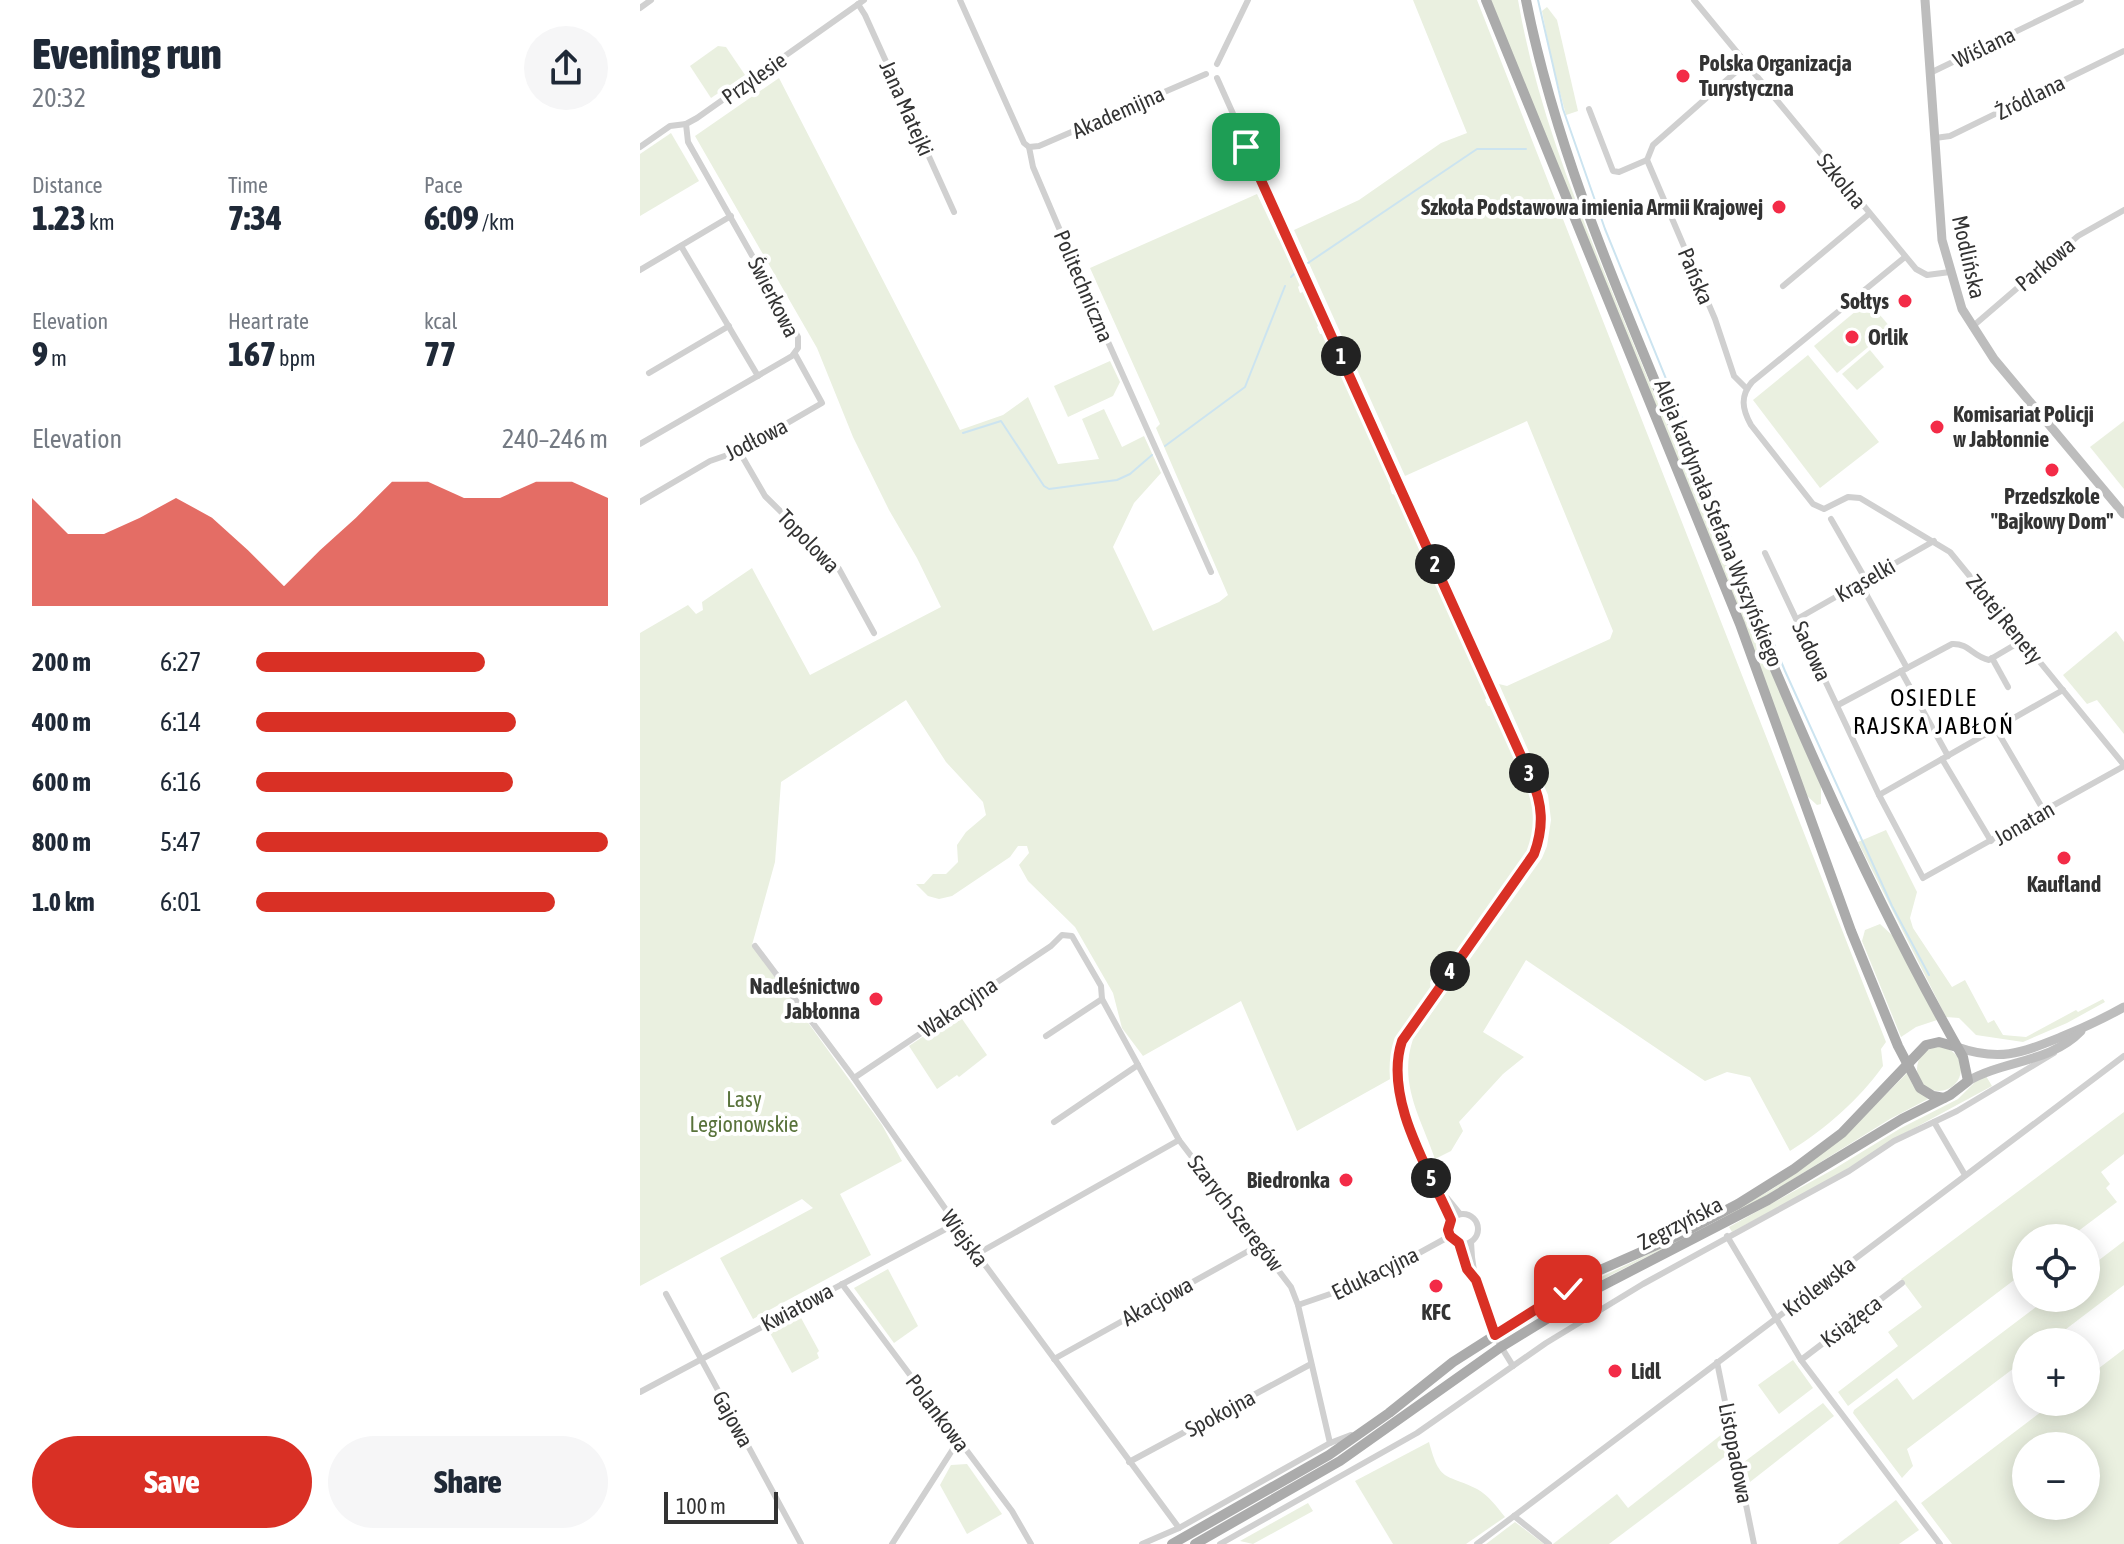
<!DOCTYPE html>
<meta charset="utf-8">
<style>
:root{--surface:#fff;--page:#f6f6f7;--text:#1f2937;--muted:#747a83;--accent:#d93025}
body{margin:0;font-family:"Asap Condensed",sans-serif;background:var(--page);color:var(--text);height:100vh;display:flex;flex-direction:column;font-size:30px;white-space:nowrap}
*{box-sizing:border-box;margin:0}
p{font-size:26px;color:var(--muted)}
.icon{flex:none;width:44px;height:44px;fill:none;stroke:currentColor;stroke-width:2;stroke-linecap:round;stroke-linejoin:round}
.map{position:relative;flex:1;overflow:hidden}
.drawer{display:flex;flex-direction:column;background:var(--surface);width:640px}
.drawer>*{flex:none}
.fabs{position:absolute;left:1372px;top:1224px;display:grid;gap:16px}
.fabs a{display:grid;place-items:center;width:88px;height:88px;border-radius:50%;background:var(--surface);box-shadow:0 4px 20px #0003;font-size:40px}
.scale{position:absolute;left:24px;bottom:20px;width:114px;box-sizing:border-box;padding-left:8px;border:4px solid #333;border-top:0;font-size:22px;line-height:28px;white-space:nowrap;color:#333;-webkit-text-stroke:6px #fff;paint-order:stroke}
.pin{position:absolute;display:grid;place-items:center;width:68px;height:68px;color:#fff;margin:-34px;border-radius:16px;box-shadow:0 4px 12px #0006}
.km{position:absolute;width:40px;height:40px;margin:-20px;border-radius:50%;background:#222;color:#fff;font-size:22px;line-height:40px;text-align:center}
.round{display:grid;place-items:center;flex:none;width:84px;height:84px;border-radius:42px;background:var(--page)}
.headline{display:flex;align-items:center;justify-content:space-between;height:136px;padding:0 32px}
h1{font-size:44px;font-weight:800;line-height:60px}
.metrics{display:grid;grid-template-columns:repeat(3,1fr);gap:12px;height:136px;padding:8px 32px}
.metrics div{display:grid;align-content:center}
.metrics b{font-size:34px;font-weight:800}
.metrics small{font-size:22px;font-weight:400}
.metrics p{font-size:22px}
.chart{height:224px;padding:16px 32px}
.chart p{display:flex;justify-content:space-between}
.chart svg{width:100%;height:144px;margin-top:8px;fill:var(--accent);opacity:.7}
.button{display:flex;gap:16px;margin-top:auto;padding:16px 32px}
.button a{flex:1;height:92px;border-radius:48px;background:var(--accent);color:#fff;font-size:32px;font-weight:800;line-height:92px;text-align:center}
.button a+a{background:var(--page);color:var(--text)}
ul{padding:0 32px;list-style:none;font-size:26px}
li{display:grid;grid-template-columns:128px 96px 1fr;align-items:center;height:60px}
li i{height:20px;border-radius:10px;background:var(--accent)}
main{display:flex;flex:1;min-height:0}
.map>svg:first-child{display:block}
.green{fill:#eaf0e0;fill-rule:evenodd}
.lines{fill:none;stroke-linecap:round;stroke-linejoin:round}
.stream{stroke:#cce4f0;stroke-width:2}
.street{stroke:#d0d0d0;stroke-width:6}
.secondary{stroke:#bdbdbd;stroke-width:9}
.primary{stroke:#ababab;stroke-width:10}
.route-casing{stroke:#fff;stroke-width:16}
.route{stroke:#d93025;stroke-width:10}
.poi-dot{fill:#f32b47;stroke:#fff;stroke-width:3}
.labels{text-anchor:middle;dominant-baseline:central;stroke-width:8;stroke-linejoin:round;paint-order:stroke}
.street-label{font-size:22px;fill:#333;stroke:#fff}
.poi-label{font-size:22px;font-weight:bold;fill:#333;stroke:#fff;text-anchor:start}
.park-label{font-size:22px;fill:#59733b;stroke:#fff}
.neighbourhood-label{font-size:24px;letter-spacing:2px;fill:#000;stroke:#fff}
</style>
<main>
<section class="drawer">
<div class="headline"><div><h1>Evening run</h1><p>20:32</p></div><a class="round"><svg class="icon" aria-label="share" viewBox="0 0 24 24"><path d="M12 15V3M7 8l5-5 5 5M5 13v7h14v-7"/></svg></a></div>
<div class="metrics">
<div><p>Distance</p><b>1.23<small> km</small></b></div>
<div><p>Time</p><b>7:34</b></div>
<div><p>Pace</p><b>6:09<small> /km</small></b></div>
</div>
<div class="metrics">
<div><p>Elevation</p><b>9<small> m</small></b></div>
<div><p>Heart rate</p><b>167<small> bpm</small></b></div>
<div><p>kcal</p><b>77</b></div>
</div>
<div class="chart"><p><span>Elevation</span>240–246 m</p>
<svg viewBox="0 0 160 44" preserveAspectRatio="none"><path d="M0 44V11L10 22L20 22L30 17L40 11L50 17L60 27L70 38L80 27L90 17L100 6L110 6L120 11L130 11L140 6L150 6L160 11V44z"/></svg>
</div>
<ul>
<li><b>200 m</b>6:27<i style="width:65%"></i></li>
<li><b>400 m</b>6:14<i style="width:74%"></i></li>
<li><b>600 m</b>6:16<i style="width:73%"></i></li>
<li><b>800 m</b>5:47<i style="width:100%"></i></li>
<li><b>1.0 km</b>6:01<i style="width:85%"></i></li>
</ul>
<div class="button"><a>Save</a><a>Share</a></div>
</section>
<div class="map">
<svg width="1484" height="1544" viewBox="0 0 1484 1544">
<rect width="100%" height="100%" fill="#fff"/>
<g class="green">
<path d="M773,0H837L1246,1042L1241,1049L1243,1066C1219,1100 1185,1129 1150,1151L1110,1077L1087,1072L1065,1081L886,960L843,1032L884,1057L863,1074L819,1122L823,1131L811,1151L795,1159C781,1118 758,1084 773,1039L902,858L907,846L911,820L908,795L859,684L867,686L970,639L973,631L887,421L765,476L654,230L719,200L801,143L827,133Z"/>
<path d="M851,0H878C899,123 950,236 996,350C1056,496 1117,642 1181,786V804L1177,805L1166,795Z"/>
<path d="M907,7L917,20L938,111L926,115L911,58L902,11Z"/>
<path d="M78,46L86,47L105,75L71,98L50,66Z"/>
<path d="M139,78L320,430L363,415L388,397L418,464L459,459L442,419L464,409L482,447L504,436L521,473L494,503L473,547L513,631L579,602L588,595L516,428L520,424L450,268L617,194L638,238L642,242L660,285L658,287L660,293L663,292L679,325L677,327L680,334H683L751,484L750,488L752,494L756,495L847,697L845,700L848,706H851L857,722L861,721C881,767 909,807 886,857L802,975H795L790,982L791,990C771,1018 751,1041 752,1078L657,1131L601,1001L503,1056L482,1028L473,993L435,927L388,881L379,865L389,853L387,846H378L370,857L312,896L299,899L288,896L276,884H284L293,874H306L318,862L317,845L326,832L346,815L343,802L306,762L266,700L141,782L135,862L112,945L242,1125L262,1161L200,1194L231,1255L113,1319L80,1258L173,1208L162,1199L0,1286V633L48,605L56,614L63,610L62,602L112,568L170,675L301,607L277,558L249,510L213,437L177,348L55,136Z"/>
<path d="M31,133L59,181L0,216V154Z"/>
<path d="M1228,301L1251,328L1197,373L1174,346Z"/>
<path d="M1230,350L1244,367L1217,390L1202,374Z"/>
<path d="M1168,355L1239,442L1180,488L1113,400Z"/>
<path d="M470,361L480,382L473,396L428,417L414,386Z"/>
<path d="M1484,421V489L1450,447Z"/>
<path d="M1476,631L1484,642V734L1457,700L1447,704L1423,675Z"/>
<path d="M1246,830L1277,892L1270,918L1273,928L1312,987L1325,980L1348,1023L1354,1020L1363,1035L1386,1037L1436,1010L1438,1012L1463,999L1465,1002L1427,1023L1383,1042L1336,1035L1319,1018L1306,1017L1218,842Z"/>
<path d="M1240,924L1253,936L1297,1020L1276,1027L1261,1037L1222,941L1225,930Z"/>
<path d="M318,1013L347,1055L319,1077L317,1075L297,1089L269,1046Z"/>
<circle cx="1299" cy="1069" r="22"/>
<path d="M1267,1073L1273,1085L1288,1099L1250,1119L1121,1199L971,1275L883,1326L963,1276L1074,1223L1134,1188L1205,1136Z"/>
<path d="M1346,1076L1352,1086L1256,1138L1191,1179L1092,1232L1089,1227L1194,1169L1261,1128L1318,1099L1335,1082Z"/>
<path d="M1484,1112V1154L1461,1172L1470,1184L1466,1188L1477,1202L1429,1238H1386V1271L1208,1406L1198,1392L1258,1346L1248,1332L1282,1307L1261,1279Z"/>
<path d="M1484,1241V1285L1409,1342H1386V1359L1267,1449L1273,1466L1262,1478L1213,1413L1214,1410L1257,1378L1273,1400L1408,1298H1446V1270Z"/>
<path d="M248,1269L278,1326L254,1343L214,1288Z"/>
<path d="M160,1316L179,1351L177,1353L179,1358L152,1373L130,1333Z"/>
<path d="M1484,1349V1544H1312L1281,1503L1414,1402H1446V1378ZM1386,1446H1446V1506H1386Z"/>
<path d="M1153,1360L1173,1388L1139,1414L1118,1385Z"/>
<path d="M1183,1403L1194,1416L1110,1482L1104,1462Z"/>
<path d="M1086,1431L1091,1452L969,1544H913L977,1494L988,1508Z"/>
<path d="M789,1442C800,1483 805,1473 837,1489C848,1495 857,1507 865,1517L826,1544H753L715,1481Z"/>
<path d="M327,1464L362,1514L327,1534L300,1485L311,1465Z"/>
<path d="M1256,1500L1279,1530L1259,1544H1198Z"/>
<path d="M668,1503L673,1511L613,1544L600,1541Z"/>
<path d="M875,1522L904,1544H846Z"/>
</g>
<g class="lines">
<g class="stream">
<path d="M898,0L923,109L965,229L1145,671L1252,906L1289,975"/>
<path d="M668,263L837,149H886"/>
<path d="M651,277L654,274"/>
<path d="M323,433L361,421L404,486L409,489L477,480L490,474L512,455"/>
<path d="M525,446L605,387L645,286"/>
</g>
<g class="street">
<path d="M320,0L384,143L389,147L393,167L456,315L571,572"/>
<path d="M1054,0L1276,269L1287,275L1310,272"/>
<path d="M218,4L225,15L314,212"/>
<path d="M0,8L11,0"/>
<path d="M1106,63L1013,145L1007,160L1075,319L1094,376L1106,388"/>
<path d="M577,64L608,0"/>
<path d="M1290,73L1441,0"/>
<path d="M577,78L891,778C903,804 905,831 892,857L770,1027C734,1084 788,1167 811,1220"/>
<path d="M949,109L973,171L979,172L1007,160"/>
<path d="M1295,138L1310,136L1484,51"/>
<path d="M0,147L30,126L46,124L57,118L224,0"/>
<path d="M389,147L399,146L566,74"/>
<path d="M41,246L118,376"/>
<path d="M1265,257L1112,382C1100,396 1102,409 1111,425L1173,504L1184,509L1208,497L1220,498L1310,552L1484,765"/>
<path d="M0,270L91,216"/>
<path d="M1143,286L1229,214"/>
<path d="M1332,327L1438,236L1484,210"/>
<path d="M9,373L89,326"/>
<path d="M0,444L152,356L158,348V337L48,142L46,124"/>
<path d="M99,451L125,496L199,569L234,633"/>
<path d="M0,502L70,461L99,451L182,403L155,354"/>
<path d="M1191,519L1226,580"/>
<path d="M1125,553L1239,795L1283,878L1484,766"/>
<path d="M1220,583L1267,668"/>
<path d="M1157,619L1294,541"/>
<path d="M1352,658L1368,687"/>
<path d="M1261,671L1308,756"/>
<path d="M1198,705L1312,644C1329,643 1333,657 1349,660L1383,640"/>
<path d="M1356,729L1404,811"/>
<path d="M1302,759L1351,841"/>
<path d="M1239,795L1423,690"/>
<path d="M115,946L214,1078L337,1254L539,1528"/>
<path d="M406,1036L462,999"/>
<path d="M214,1078L411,946L422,935L432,936L461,986L462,999L539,1140L651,1287L658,1305L690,1443"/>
<path d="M414,1122L498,1065"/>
<path d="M1294,1122L1325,1175"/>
<path d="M800,1194L807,1198L820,1214"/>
<circle cx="823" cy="1229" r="15"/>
<path d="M1087,1236L1161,1360L1300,1544"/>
<path d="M831,1242C832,1284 849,1330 873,1366"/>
<path d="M819,1243L827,1269L834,1278"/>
<path d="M337,1254L539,1140"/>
<path d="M202,1284L372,1511L391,1544"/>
<path d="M26,1294L161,1544"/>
<path d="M658,1305L728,1281L810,1236"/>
<path d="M414,1359L621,1244"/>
<path d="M1161,1360L1262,1283"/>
<path d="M1077,1362L1114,1544"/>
<path d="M0,1392L315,1224"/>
<path d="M489,1462L671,1364"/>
<path d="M874,1516L909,1544"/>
<path d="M252,1544L313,1449L320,1443"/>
<path d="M502,1544L539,1528L690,1443L711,1435"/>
<path d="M580,1544L777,1433L906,1343L1003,1284L1209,1171L1254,1141L1317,1111L1414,1053"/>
<path d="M837,1544L1484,1056"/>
</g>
<g class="secondary">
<path d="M1285,0L1302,240L1322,309L1354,359L1484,514"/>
<path d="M1317,1047C1360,1062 1381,1053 1421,1037C1443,1028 1463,1019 1484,1007"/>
<path d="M1328,1081C1364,1060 1410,1063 1441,1031"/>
</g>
<g class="primary">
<path d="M846,0L1100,624L1211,931L1258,1046L1280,1088L1293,1096L1304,1098"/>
<path d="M532,1544L689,1455L749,1413L813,1362L951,1274L1035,1237L1098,1204L1154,1169L1202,1133L1286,1045L1299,1042L1317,1047"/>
<path d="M555,1544L700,1461L861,1347L954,1290L1128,1200L1262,1119L1310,1095L1328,1081L1323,1057C1212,863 1128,655 1043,449C983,303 917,156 886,0"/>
</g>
</g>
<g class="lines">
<g class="route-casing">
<path id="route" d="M606,147L891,778C903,804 904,827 894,854L762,1041C743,1098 789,1170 811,1220L808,1230L810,1236L819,1243L827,1269L836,1280L855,1335L928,1289"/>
</g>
<use href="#route" class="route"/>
</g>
<g class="poi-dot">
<circle cx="1043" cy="76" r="8"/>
<circle cx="1139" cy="207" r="8"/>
<circle cx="1265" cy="301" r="8"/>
<circle cx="1212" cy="337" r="8"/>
<circle cx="1297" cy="427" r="8"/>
<circle cx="1412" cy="470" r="8"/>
<circle cx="1424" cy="858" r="8"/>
<circle cx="236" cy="999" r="8"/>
<circle cx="706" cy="1180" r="8"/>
<circle cx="796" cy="1286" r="8"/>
<circle cx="975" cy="1371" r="8"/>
</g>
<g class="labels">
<g class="street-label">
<text transform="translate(1344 47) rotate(-26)">Wiślana</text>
<text transform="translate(114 78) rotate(-35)">Przylesie</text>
<text transform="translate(1390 97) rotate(-26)">Źródlana</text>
<text transform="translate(267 108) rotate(66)">Jana Matejki</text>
<text transform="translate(478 112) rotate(-24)">Akademijna</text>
<text transform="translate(1202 181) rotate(51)">Szkolna</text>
<text transform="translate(1329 257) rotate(77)">Modlińska</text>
<text transform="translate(1405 264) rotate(-40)">Parkowa</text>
<text transform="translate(1056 276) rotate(67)">Pańska</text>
<text transform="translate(444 286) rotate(67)">Politechniczna</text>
<text transform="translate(134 297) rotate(63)">Świerkowa</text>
<text transform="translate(116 439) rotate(-27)">Jodłowa</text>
<text transform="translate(1079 523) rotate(68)">Aleja kardynała Stefana Wyszyńskiego</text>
<text transform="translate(169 541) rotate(46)">Topolowa</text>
<text transform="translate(1225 580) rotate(-30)">Krąselki</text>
<text transform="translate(1365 619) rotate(51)">Złotej Renety</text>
<text transform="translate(1172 651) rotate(65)">Sadowa</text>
<text transform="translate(1384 823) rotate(-30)">Jonatan</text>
<text transform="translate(318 1007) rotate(-34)">Wakacyjna</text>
<text transform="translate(596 1213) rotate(52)">Szarych Szeregów</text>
<text transform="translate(1040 1223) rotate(-27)">Zegrzyńska</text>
<text transform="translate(325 1238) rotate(54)">Wiejska</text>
<text transform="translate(735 1273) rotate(-26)">Edukacyjna</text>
<text transform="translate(1179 1286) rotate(-37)">Królewska</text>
<text transform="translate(517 1301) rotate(-29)">Akacjowa</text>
<text transform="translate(157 1307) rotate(-28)">Kwiatowa</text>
<text transform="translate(1211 1321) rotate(-37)">Książęca</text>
<text transform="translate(298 1413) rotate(53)">Polankowa</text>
<text transform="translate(580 1413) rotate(-28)">Spokojna</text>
<text transform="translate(93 1419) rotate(61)">Gajowa</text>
<text transform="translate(1096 1453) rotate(79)">Listopadowa</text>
</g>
<g class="poi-label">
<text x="1059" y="63">Polska Organizacja<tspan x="1059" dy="25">Turystyczna</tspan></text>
<text x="1123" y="207" text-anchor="end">Szkoła Podstawowa imienia Armii Krajowej</text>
<text x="1249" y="301" text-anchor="end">Sołtys</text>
<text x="1228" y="337">Orlik</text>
<text x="1313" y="414">Komisariat Policji<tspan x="1313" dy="25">w Jabłonnie</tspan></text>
<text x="1412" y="496" text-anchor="middle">Przedszkole<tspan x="1412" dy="25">"Bajkowy Dom"</tspan></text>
<text x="1424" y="884" text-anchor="middle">Kaufland</text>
<text x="220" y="986" text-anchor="end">Nadleśnictwo<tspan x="220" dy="25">Jabłonna</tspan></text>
<text x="690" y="1180" text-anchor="end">Biedronka</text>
<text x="796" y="1312" text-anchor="middle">KFC</text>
<text x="991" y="1371">Lidl</text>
</g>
<g class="park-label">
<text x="104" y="1099">Lasy<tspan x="104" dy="25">Legionowskie</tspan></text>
</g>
<g class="neighbourhood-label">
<text x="1294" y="697">OSIEDLE<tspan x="1294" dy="28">RAJSKA JABŁOŃ</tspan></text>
</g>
</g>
</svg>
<div class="fabs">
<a><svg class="icon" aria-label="locate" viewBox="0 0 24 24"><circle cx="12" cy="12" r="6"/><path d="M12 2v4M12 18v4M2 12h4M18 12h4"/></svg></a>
<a>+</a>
<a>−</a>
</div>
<div class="scale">100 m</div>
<div class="pin" style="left:606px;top:147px;background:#1e9e55"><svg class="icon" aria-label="arrive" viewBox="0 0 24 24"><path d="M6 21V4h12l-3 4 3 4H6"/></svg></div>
<div class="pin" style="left:928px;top:1289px;background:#d93025"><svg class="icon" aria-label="check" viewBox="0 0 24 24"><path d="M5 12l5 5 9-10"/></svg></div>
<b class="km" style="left:701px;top:356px">1</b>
<b class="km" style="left:795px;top:564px">2</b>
<b class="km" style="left:889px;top:773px">3</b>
<b class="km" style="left:810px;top:971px">4</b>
<b class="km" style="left:791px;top:1178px">5</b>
</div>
</main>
